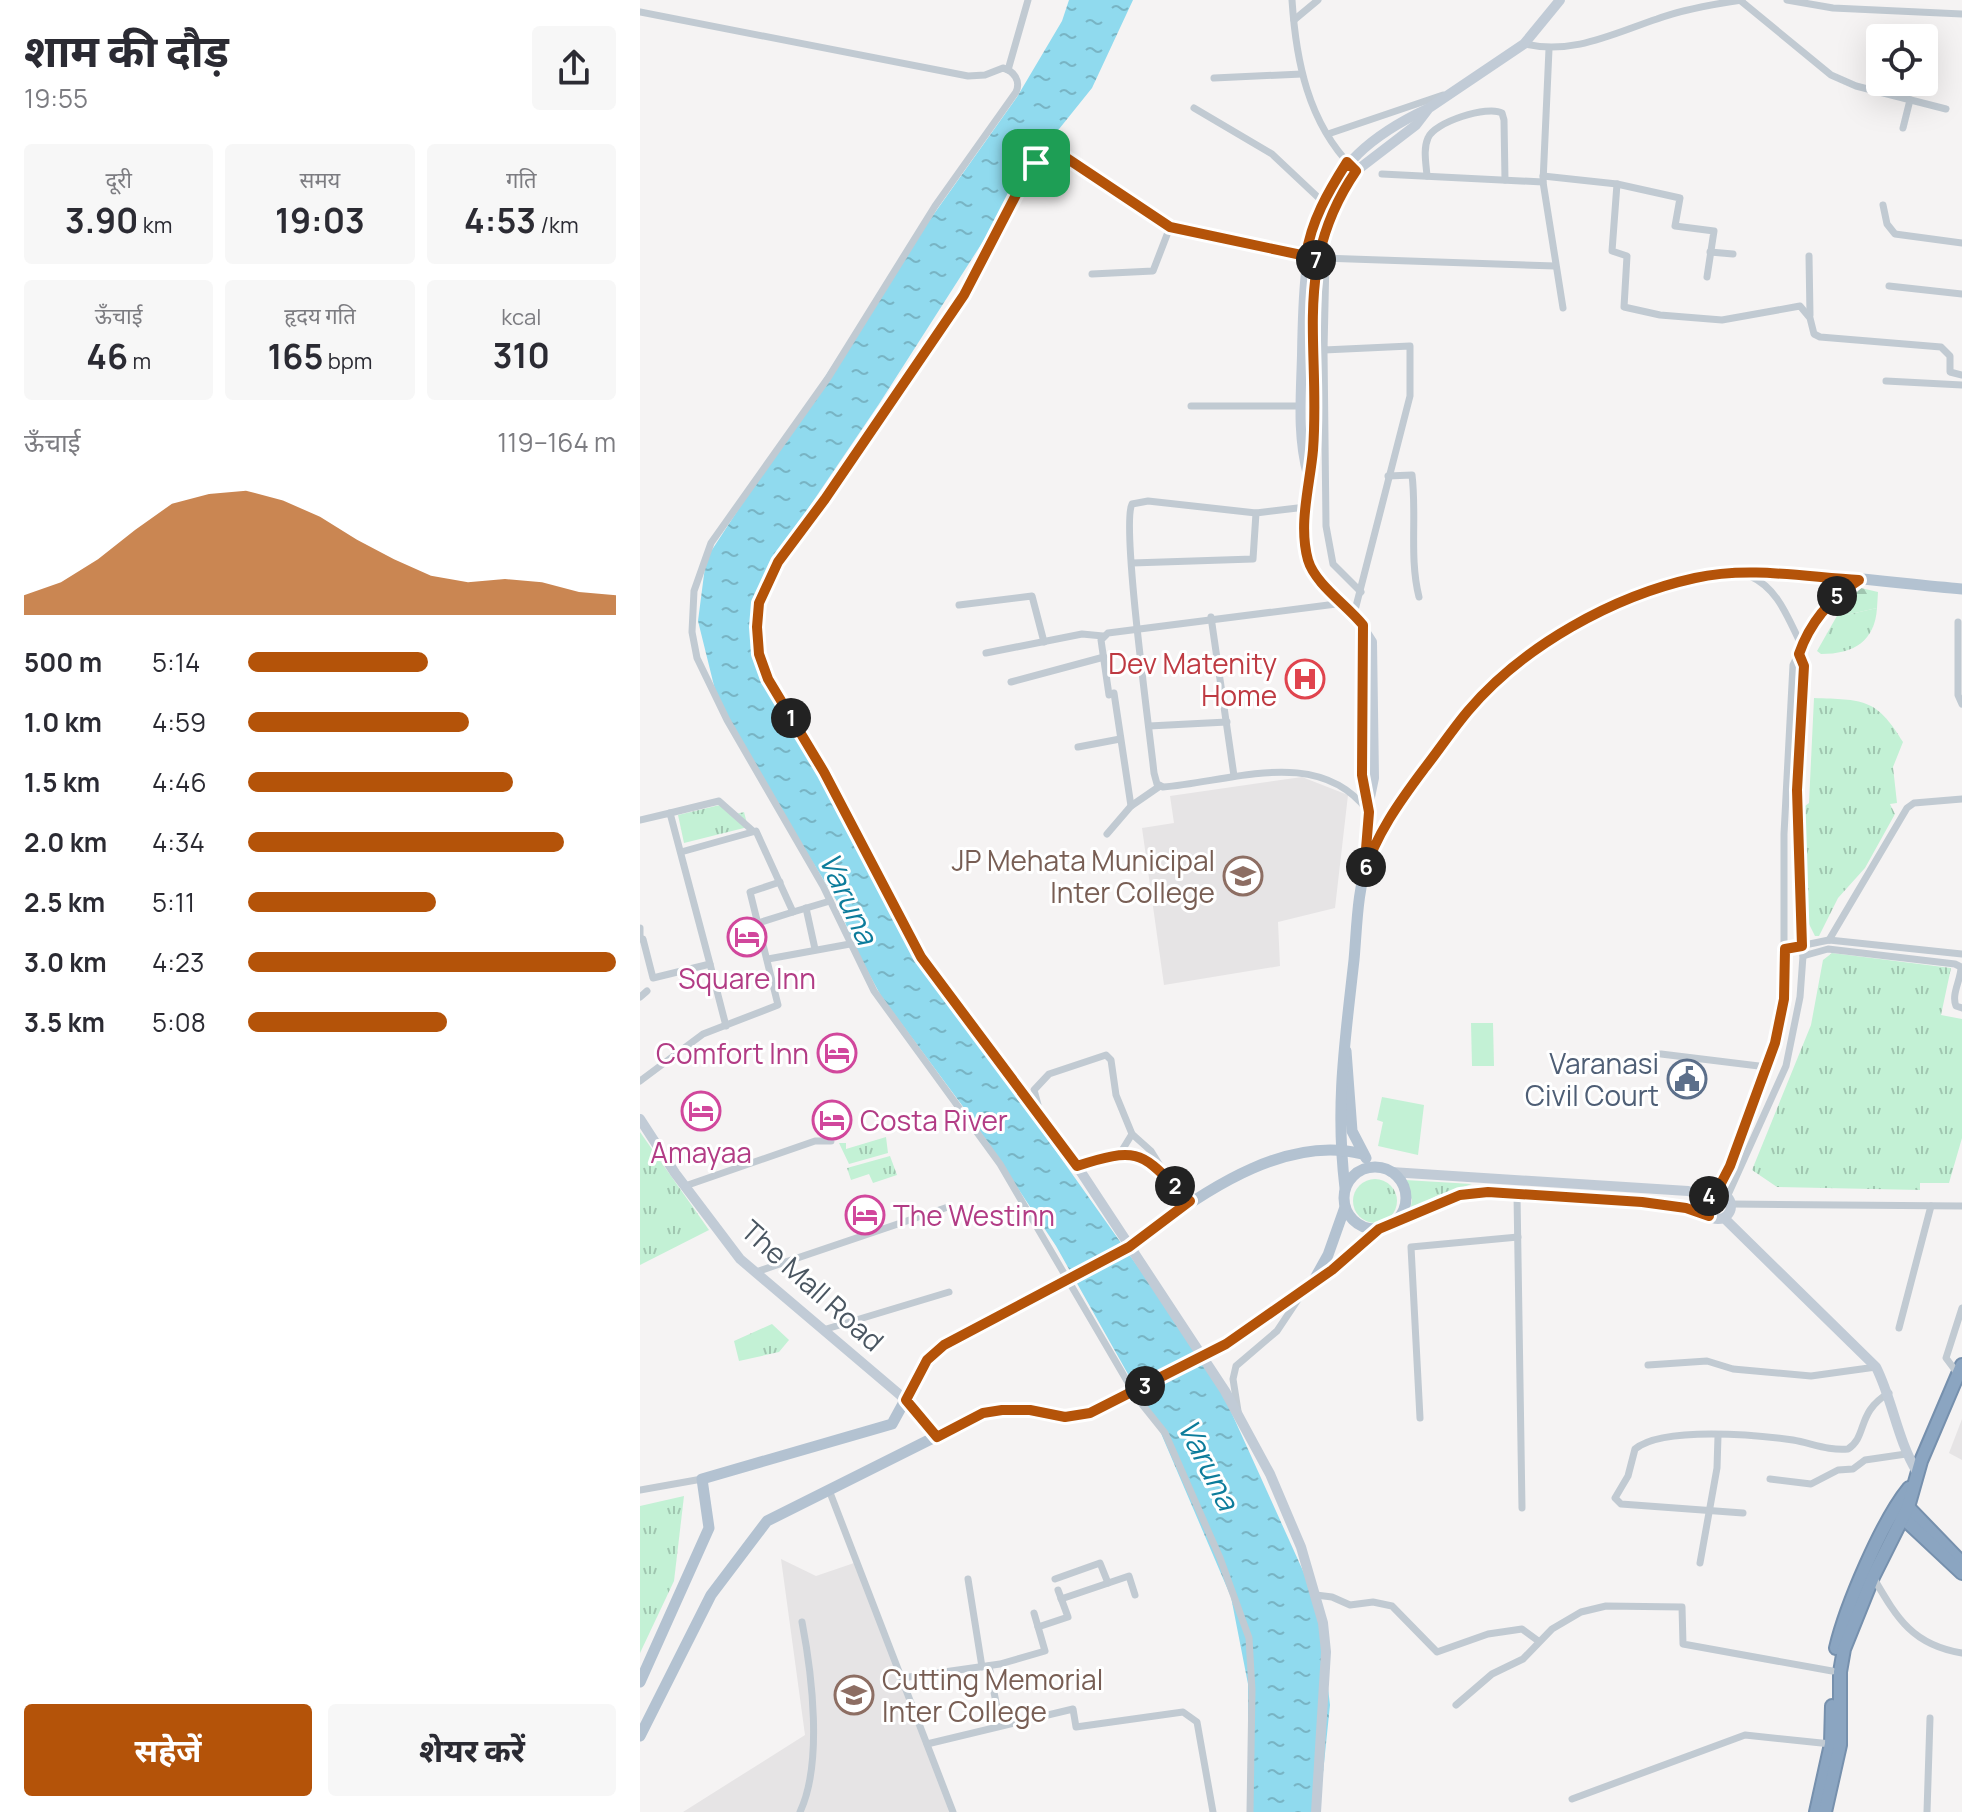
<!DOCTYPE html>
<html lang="hi">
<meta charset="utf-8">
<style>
:root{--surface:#fff;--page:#f7f7f7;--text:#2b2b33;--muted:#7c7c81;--accent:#b45309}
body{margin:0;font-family:Manrope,"Noto Sans Devanagari",sans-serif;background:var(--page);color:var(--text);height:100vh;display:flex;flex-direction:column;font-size:30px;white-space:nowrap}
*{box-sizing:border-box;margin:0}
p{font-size:26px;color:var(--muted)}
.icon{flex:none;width:44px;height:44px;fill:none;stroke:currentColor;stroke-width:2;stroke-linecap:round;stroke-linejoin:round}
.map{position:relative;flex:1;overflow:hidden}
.details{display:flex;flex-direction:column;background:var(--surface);width:640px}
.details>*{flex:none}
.buttons{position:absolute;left:1226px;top:24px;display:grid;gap:16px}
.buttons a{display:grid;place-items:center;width:72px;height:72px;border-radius:8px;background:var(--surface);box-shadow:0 8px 32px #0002;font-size:40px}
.pin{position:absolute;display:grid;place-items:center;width:68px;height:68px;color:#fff;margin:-34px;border-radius:16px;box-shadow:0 4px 12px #0006}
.km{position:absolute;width:40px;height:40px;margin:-20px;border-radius:50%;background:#222;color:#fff;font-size:22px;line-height:40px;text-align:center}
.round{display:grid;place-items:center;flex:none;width:84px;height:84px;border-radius:8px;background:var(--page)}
.summary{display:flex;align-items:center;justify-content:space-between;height:136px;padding:0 24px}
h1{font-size:44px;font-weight:700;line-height:60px}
.metrics{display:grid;grid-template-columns:repeat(3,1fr);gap:12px;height:136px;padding:8px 24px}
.metrics div{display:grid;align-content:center;border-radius:8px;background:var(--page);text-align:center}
.metrics b{font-size:34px;font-weight:700}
.metrics small{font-size:22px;font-weight:400}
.metrics p{font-size:22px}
.chart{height:224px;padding:16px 24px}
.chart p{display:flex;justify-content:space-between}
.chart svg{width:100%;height:144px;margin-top:8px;fill:var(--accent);opacity:.7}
.primary-button{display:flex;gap:16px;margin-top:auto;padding:16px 24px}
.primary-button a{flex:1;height:92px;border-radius:8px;background:var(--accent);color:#fff;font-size:32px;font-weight:700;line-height:92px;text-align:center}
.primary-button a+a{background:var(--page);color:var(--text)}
ul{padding:0 24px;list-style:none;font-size:26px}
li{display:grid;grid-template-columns:128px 96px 1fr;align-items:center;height:60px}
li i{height:20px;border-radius:10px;background:var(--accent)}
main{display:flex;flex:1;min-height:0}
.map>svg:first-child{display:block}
.education{fill:#e6e4e5}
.grass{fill:url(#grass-tufts)}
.forest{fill:url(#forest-firs)}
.pitch{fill:#c3f1d5}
.water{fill:url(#water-ripples)}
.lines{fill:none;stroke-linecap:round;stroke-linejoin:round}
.highway-casing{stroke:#7690ad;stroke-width:16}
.street{stroke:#c1cad2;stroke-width:7}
.secondary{stroke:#c1cbd6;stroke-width:10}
.primary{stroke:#b3c2d1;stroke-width:11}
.highway{stroke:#8ba5c1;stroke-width:12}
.primary-bridge{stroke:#b3c2d1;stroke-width:11}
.route-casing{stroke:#fff;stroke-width:16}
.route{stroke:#b45309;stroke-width:10}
.labels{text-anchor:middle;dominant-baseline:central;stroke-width:6;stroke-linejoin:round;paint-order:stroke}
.health-label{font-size:28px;fill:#be3a42;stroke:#fff;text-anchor:end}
.education-label{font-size:28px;fill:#785e54;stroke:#fff;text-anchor:end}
.hotel-label{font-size:28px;fill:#b23c85;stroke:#fff}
.service-label{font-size:28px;fill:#4e5e75;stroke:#fff;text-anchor:end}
.street-label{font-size:28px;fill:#4a5661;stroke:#fff}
.water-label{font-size:30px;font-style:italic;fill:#0c7c9b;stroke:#fff}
</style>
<main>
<section class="details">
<div class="summary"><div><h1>शाम की दौड़</h1><p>19:55</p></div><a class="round"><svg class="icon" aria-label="share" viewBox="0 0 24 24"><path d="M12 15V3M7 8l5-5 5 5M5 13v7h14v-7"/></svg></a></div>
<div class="metrics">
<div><p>दूरी</p><b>3.90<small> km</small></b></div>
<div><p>समय</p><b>19:03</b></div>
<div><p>गति</p><b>4:53<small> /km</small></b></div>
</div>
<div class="metrics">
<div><p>ऊँचाई</p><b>46<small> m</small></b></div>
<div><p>हृदय गति</p><b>165<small> bpm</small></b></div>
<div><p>kcal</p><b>310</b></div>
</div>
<div class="chart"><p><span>ऊँचाई</span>119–164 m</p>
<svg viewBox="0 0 160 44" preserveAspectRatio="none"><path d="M0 44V38L10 34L20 27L30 18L40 10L50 7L60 6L70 9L80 14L90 21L100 27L110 32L120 34L130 33L140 34L150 37L160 38V44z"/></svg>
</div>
<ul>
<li><b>500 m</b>5:14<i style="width:49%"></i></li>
<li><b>1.0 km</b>4:59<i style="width:60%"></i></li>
<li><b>1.5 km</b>4:46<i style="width:72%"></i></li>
<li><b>2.0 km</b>4:34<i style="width:86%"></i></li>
<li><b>2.5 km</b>5:11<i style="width:51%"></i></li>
<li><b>3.0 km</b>4:23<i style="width:100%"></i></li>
<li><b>3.5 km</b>5:08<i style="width:54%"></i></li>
</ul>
<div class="primary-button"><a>सहेजें</a><a>शेयर करें</a></div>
</section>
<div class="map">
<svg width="1322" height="1812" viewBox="0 0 1322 1812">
<defs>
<pattern id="grass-tufts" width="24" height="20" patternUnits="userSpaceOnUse" patternTransform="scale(2)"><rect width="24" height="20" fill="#c3f1d5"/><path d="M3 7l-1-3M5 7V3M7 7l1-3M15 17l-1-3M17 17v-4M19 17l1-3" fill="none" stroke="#a0c6b0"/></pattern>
<pattern id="forest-firs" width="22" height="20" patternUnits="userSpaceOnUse" patternTransform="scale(2)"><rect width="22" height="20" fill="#c3f1d5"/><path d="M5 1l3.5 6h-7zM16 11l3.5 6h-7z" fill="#a0c6b0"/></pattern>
<pattern id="water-ripples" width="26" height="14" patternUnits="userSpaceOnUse" patternTransform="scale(2)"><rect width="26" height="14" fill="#90daee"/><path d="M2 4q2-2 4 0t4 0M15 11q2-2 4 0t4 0" fill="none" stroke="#78b4c4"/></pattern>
</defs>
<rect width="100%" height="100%" fill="#f5f3f3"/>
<g class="education">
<path d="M662,777L708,795L695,908L638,922L640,966L524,985L502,828L534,823L530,796Z"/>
<path d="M1322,1419V1460L1309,1453Z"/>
<path d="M141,1559L176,1576L217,1562L313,1812H43L165,1735Z"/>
</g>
<g class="grass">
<path d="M1202,607L1206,615L1237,608C1235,641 1214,654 1181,654L1177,651Z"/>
<path d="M1174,698C1222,700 1236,697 1263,742L1253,767L1257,803L1250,804L1255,814L1225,868L1198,898L1179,936H1175L1164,914L1165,806L1169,803Z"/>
<path d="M84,804L96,814L104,812L108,827L44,843L38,815Z"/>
<path d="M1192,953L1311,968L1301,1015L1322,1019V1138L1309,1183H1280V1190L1137,1187L1112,1170L1171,1025L1183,960Z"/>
<path d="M0,1132L69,1230L0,1265Z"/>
<path d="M246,1137L248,1153L209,1164L199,1143H206V1149Z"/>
<path d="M250,1156L257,1175L233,1183L229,1174L211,1180L207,1168Z"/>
<circle cx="735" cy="1201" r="22"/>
<path d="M765,1180L832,1184L796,1196L770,1211L772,1200Z"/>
<path d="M132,1324L149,1340L139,1352L99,1361L94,1341Z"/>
<path d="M44,1496L34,1581L0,1653V1506Z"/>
</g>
<path class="forest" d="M1221,588L1238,592L1237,608L1206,615L1202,607Z"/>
<g class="pitch">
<path d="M831,1023H853L854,1066H832Z"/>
<path d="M742,1097L784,1105L778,1155L738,1146L743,1122L737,1120Z"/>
</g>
<path class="water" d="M429,0H493L452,88L399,154L239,404L138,553L114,626L119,668L181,763L330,1030L574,1374L678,1604L690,1705L679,1812H608V1684L591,1597L520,1431L416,1246L330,1116L241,996L214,946L198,903L81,714L58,621L66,559L262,259L377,97L422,21Z"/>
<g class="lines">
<g class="highway-casing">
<g id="highway">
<path d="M1265,1504L1322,1563"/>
<path d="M1259,1514L1322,1573"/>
<path d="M1196,1648C1206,1606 1242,1521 1269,1488"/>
<path d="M1176,1812L1191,1744L1192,1706"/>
<path d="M1185,1812L1200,1745V1672L1204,1649L1233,1577L1268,1507L1281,1461L1322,1365"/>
</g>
</g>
<g class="street">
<path d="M652,0C656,61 668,122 712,167"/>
<path d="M1147,0L1193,8L1322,14"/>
<path d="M1101,1L1191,75L1216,86L1306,109"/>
<path d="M0,12L328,76L345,75L363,68C374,71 381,81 376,92L295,206L188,378L71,543L54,591L52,632L57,658L87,720L183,886L234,991L360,1164L497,1398L525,1433L580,1558L609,1638L612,1690L610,1812"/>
<path d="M654,20L678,0"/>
<path d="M884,44C933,55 972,34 1017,19C1044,9 1074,4 1102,0"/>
<path d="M909,49L903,182L923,308"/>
<path d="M368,70L388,0"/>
<path d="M574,78L662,74"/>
<path d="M554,108L632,154L683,202"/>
<path d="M1263,128L1270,100"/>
<path d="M688,134L803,95"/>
<path d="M742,174L903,182"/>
<path d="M787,176C786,163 783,149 788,138C794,122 848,105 862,113L864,120L865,180"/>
<path d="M903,176L977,184L1040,198L1035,226L1074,231L1067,277"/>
<path d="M977,184L972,251L987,256L984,307L1020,315L1082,320L1160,306L1170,318L1174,334L1180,337L1301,347L1310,356V372L1322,375"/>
<path d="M1243,205L1247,224L1255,234L1322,243"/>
<path d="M1070,252L1093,254"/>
<path d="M1169,256L1170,315"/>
<path d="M682,258L915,266"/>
<path d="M686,258L684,350L770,346V396L714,614"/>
<path d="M452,274L513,271L530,227"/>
<path d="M1249,286L1322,294"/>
<path d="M684,350L686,526L693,564L721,592"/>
<path d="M1246,381L1322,385"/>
<path d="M551,406H661"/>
<path d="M748,476L772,475C777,516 769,557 779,597"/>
<path d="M666,507L616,513L508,501L492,504C481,525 510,733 514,773L517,784L523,787C591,782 678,745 728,811"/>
<path d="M492,563L613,559L616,513"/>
<path d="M1110,576C1139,589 1148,619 1162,646"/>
<path d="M319,605L392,596L404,642"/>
<path d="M571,617L594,776"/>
<path d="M1318,622V695L1322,704"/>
<path d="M346,653L442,634L463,636"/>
<path d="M371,682L464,657"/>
<path d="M474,693L491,806"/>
<path d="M469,695L461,640L468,633L704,603"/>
<path d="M509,726L587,722"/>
<path d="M438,747L480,739"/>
<path d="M30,813L79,801L113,831"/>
<path d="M0,820L30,813L70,964L13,978L3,939"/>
<path d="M467,834L491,806L520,786"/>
<path d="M41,852L116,831L153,912L190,901"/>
<path d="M166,908L175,949"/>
<path d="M118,923L153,912"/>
<path d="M0,928V939"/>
<path d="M1189,940L1267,808L1274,803L1322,799"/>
<path d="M1145,949L1189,940L1322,954"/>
<path d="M1163,956L1188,949L1315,964L1321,967C1321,980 1311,994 1316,1006L1322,1008"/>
<path d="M128,959L210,944"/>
<path d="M70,964L86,1026"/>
<path d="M0,997L7,991"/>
<path d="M1021,1054L1127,1067"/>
<path d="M0,1081L63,1034L138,1005L110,892L140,882"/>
<path d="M394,1110L398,1105L394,1090L409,1074L466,1055L471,1060L476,1095L492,1134L481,1152"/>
<path d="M492,1134L511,1151L524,1172"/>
<path d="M437,1166C504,1143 502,1155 550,1201"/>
<path d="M45,1186L175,1141H191"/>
<path d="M1076,1193L1090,1166L1135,1043L1144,999V834L1153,665L1174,622L1201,592L1219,580"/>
<path d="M877,1195L882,1508"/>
<path d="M1087,1197L1146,1066L1160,997L1163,956L1157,790L1164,666L1159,654"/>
<path d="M1091,1204L1322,1206"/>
<path d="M116,1272L308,1207"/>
<path d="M1259,1328L1291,1206"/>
<path d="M183,1330L309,1292"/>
<path d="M1008,1365L1067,1361L1093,1369L1171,1376L1236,1367"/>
<path d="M1318,1374L1306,1358L1322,1308"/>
<path d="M598,1411L593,1379L596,1366L637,1331L661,1295"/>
<path d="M780,1418L771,1247L878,1237"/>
<path d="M1130,1479L1171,1484L1198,1470L1213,1469L1225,1460L1266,1454"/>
<path d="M0,1490L62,1479"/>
<path d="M189,1490L313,1812"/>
<path d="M1103,1513L981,1504L975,1498L988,1476L995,1449C1023,1426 1118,1435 1153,1440C1171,1443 1189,1451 1208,1449C1228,1436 1216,1412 1249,1393"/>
<path d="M1060,1563L1077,1468L1078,1436"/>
<path d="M1233,1577C1257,1618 1272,1645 1322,1653"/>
<path d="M328,1579L342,1667"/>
<path d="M415,1579L460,1563L468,1583"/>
<path d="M676,1595L692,1597L710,1605L733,1602L752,1606L797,1652L848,1634L882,1629L897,1640"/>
<path d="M421,1599L489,1576L495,1595"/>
<path d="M398,1627L428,1617L418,1590"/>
<path d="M349,1666L358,1713"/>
<path d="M262,1678L360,1664L405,1651L394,1613"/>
<path d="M816,1705L852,1674L883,1659L912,1629L941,1612L966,1606L1042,1607L1043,1644L1192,1671"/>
<path d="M287,1744L433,1709L436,1727L543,1712L557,1722L573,1812"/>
<path d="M932,1799L1105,1735L1191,1744"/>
<path d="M160,1812C183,1763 172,1674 162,1622"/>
<path d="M1287,1812L1290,1718"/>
</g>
<g class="secondary">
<path d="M676,258L538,230L419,153L407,152L396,163L378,191L324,295L185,499L138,562L119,603V654L128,679L184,772L281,957L437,1166L585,1391L630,1474L661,1547L683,1623L686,1652L676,1812"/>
<path d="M668,475C657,436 661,395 662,355C664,237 669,164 787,109"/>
<path d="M723,625L722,775L728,801"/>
<path d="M725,864L729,802L734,778L732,642L714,614L675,574L666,545V507L673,451L672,311L676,258L704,189L716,171L776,125L789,108L884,44L920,0"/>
<path d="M0,1119L35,1173L100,1259L266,1400L297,1437"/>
<path d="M751,1172L1048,1191L1068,1197"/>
<circle cx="1078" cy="1206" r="13"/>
<path d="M1084,1218L1236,1367C1253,1401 1257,1439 1277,1472"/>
<path d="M750,1226L806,1200L833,1192L1002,1202L1046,1208L1069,1216"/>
</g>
<g class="primary">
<path d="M706,1051L712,1131L726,1158"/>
<circle cx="735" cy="1198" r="31"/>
<path d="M705,1188C695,1106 705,1041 714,960C717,927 717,889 729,858C741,826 765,794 786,766C801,747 814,727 830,709C886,646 974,593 1057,578C1131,564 1245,583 1322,589"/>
<path d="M515,1228C570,1187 650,1135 722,1154"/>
<path d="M673,1282L688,1255L705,1207"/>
<path d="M586,1344L692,1270L739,1229"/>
<path d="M0,1682L69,1528L62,1479L252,1424L287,1360L304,1345"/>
<path d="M0,1736L71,1595L127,1521L343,1413L390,1410L425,1417L450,1413"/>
</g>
<use href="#highway" class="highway"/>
<g class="primary-bridge">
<path d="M304,1345L489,1247L515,1228"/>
<path d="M450,1413L586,1344"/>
</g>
</g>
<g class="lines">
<g class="route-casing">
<path id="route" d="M407,152L419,153L530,227L666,256C671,221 688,192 707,162L716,171C651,266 681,346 673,450C670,485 658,524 668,560C675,584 707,605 723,625L722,775L729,812L724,874C735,836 760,801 784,769C799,750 812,730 828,711C883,646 973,596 1055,578C1108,566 1166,577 1219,580C1191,598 1170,622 1159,654L1164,666L1157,790L1162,946L1145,949L1144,999L1135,1043L1090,1166L1076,1193L1066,1200L1069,1216L1046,1208L1002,1202L848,1192L820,1195L739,1229L692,1270L586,1344L450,1413L425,1417L390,1410H362L343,1413L297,1437L266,1400L287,1360L304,1345L489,1247L550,1201C502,1155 504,1144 437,1166L281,957L184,772L128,679L119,654L117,627L119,603L138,562L185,499L324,295L378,191L396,163Z"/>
</g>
<use href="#route" class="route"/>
</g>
<defs>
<g id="hospital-ring" transform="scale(2)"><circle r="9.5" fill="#fff" stroke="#e0444e" stroke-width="1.5"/><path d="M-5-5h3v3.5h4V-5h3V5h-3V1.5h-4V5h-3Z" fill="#e0444e"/></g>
<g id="university-ring" transform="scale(2)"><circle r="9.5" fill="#fff" stroke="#8d6e63" stroke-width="1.5"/><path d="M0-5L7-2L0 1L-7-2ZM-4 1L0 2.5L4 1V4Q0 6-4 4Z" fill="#8d6e63"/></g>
<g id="hotel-ring" transform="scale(2)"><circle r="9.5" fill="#fff" stroke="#d1479c" stroke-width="1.5"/><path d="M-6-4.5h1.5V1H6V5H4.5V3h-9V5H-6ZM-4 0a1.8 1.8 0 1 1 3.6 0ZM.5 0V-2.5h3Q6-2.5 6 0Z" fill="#d1479c"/></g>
<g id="civic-ring" transform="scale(2)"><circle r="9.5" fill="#fff" stroke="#5c6f8a" stroke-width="1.5"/><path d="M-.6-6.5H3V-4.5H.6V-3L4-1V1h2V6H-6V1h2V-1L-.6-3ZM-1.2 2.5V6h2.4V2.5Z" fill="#5c6f8a"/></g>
</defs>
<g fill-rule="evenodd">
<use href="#hospital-ring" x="665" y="679"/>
<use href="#university-ring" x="603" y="876"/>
<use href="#hotel-ring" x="107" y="937"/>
<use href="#hotel-ring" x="197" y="1053"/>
<use href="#civic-ring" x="1047" y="1079"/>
<use href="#hotel-ring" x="61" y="1111"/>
<use href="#hotel-ring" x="192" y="1120"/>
<use href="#hotel-ring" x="225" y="1215"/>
<use href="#university-ring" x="214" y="1695"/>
</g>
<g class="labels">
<g class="health-label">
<text x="637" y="663">Dev Matenity<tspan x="637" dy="32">Home</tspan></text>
</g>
<g class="education-label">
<text x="575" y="860">JP Mehata Municipal<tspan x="575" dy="32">Inter College</tspan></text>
<text x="242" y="1679" text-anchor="start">Cutting Memorial<tspan x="242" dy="32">Inter College</tspan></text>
</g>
<g class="hotel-label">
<text x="107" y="978">Square Inn</text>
<text x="169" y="1053" text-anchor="end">Comfort Inn</text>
<text x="220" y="1120" text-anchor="start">Costa River</text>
<text x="61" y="1152">Amayaa</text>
<text x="253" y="1215" text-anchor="start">The Westinn</text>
</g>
<g class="service-label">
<text x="1019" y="1063">Varanasi<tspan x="1019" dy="32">Civil Court</tspan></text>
</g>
<g class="street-label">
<text transform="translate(173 1285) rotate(42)">The Mall Road</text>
</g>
<g class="water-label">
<text transform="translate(209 898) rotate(65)">Varuna</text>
<text transform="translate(569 1464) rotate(63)">Varuna</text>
</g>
</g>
</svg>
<div class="buttons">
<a><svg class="icon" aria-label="locate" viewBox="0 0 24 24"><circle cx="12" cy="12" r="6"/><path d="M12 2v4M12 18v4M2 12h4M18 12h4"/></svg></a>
</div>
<div class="pin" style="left:396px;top:163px;background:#1e9e55"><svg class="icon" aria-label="arrive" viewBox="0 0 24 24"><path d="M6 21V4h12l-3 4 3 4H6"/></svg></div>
<b class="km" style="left:151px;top:718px">1</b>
<b class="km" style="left:535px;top:1186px">2</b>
<b class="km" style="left:505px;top:1386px">3</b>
<b class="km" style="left:1069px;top:1196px">4</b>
<b class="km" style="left:1197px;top:596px">5</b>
<b class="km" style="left:726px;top:867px">6</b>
<b class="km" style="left:676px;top:260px">7</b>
</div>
</main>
